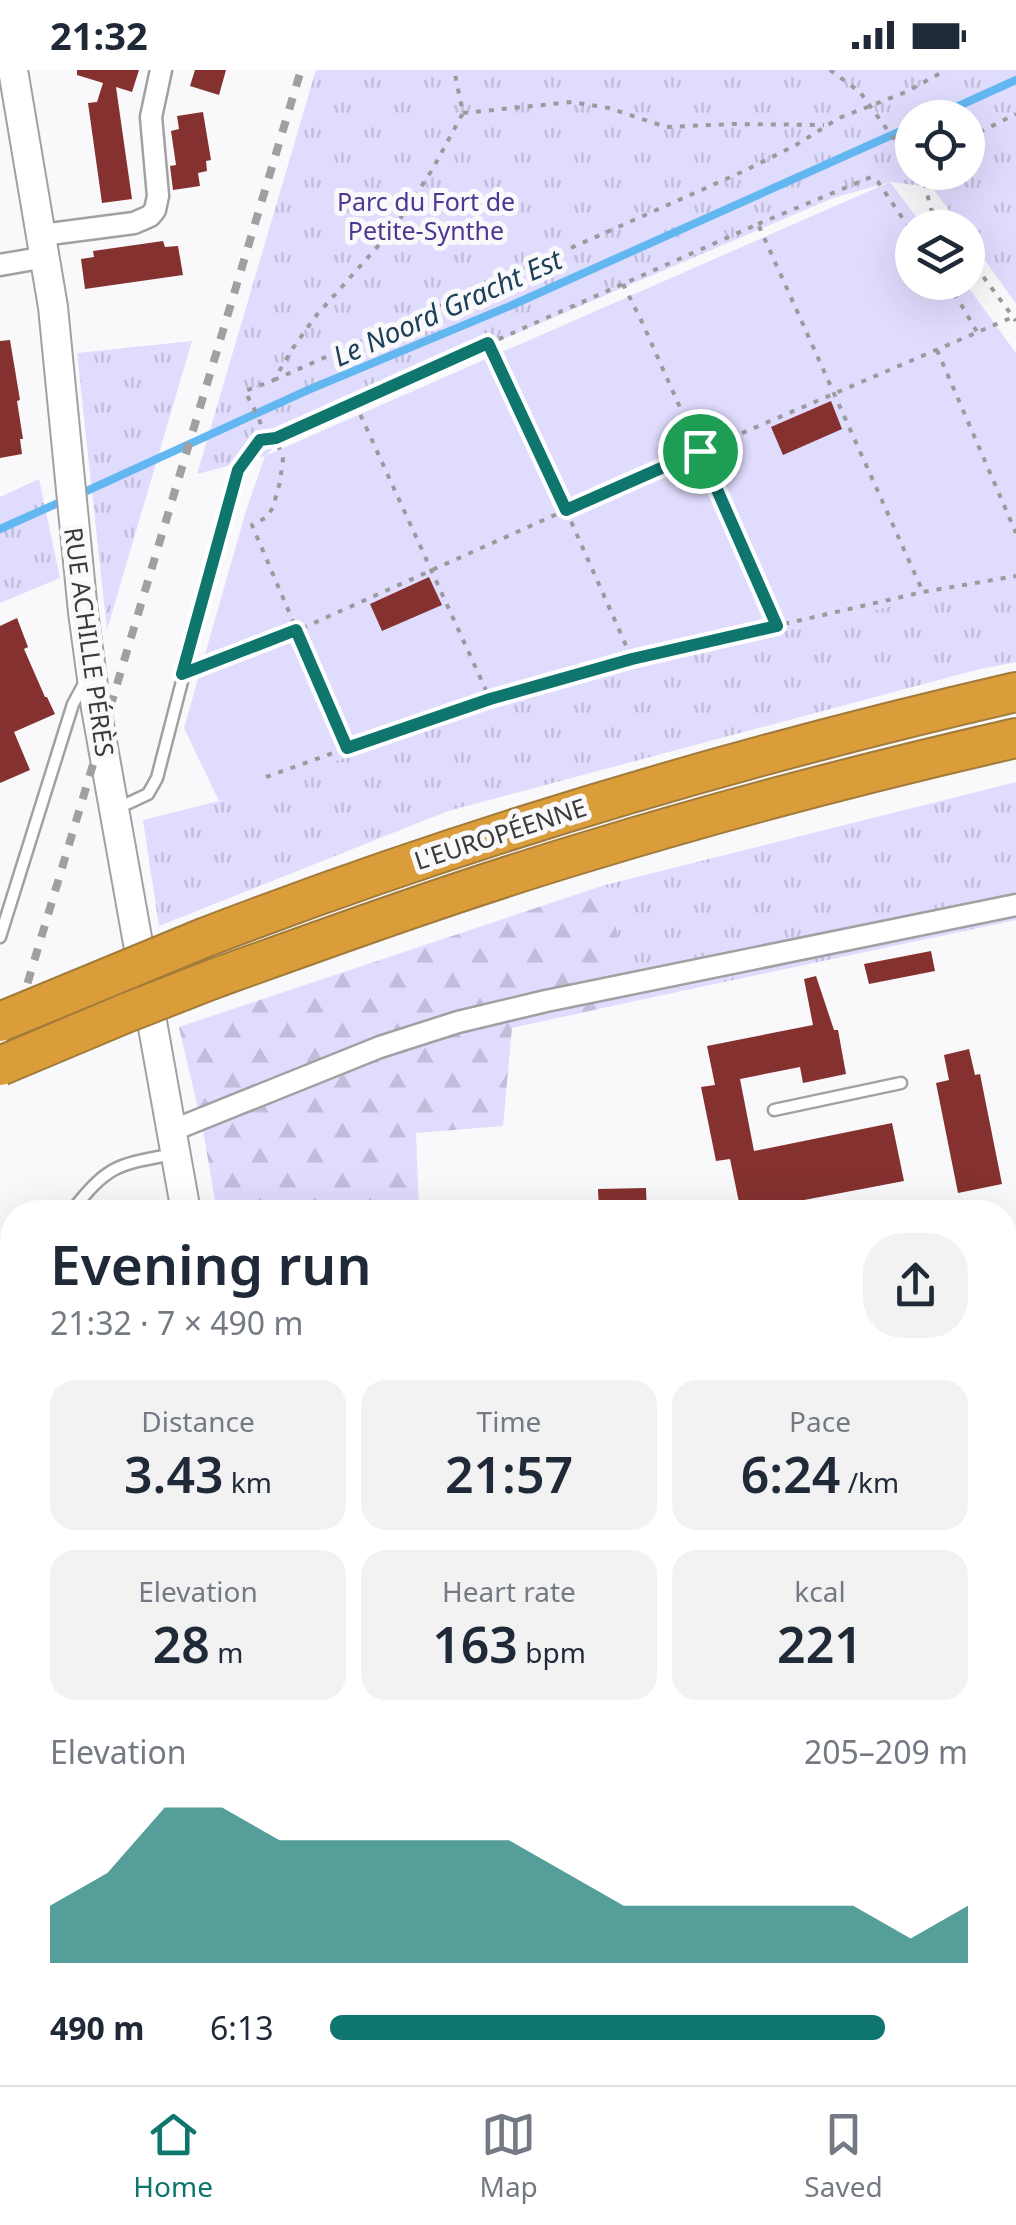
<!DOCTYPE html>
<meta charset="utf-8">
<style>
:root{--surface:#fff;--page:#f2f2f3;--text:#1f2937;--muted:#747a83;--line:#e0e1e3;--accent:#0f766e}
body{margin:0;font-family:"Noto Sans",sans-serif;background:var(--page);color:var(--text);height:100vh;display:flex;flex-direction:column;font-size:38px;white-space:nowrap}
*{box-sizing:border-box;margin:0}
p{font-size:32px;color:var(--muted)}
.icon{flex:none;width:55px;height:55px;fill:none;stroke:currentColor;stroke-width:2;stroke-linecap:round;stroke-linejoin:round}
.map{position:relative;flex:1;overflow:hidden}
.panel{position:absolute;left:0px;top:1130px;width:1018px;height:885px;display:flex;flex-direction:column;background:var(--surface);border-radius:40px 40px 0 0;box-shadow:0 10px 40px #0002}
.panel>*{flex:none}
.buttons{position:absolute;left:895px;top:30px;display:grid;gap:20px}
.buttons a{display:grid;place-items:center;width:90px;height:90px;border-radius:50%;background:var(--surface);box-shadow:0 10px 40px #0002;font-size:50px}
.pin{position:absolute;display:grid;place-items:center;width:85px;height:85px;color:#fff;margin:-42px;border:5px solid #fff;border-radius:50%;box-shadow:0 2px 10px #0007}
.round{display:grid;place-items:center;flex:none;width:105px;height:105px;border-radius:40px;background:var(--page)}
.summary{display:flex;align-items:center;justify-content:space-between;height:170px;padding:0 50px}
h1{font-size:55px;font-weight:600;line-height:75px}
.stats{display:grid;grid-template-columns:repeat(3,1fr);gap:15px;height:170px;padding:10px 50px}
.stats div{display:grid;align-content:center;border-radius:25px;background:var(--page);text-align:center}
.stats b{font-size:50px;font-weight:600}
.stats small{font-size:28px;font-weight:400}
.stats p{font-size:28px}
.chart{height:280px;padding:20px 50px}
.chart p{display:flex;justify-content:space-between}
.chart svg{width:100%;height:180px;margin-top:10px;fill:var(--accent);opacity:.7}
ul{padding:0 50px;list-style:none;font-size:32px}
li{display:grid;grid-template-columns:160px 120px 1fr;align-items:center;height:75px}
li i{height:25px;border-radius:12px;background:var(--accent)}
.status{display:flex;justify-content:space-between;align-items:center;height:70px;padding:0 50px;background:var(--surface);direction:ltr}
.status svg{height:28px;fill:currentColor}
.tabs{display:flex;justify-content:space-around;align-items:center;height:140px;border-top:2px solid var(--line);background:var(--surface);font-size:28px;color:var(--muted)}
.tabs a{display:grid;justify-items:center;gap:5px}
.tabs .on{color:var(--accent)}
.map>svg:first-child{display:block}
.grass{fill:url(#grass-tufts);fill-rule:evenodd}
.forest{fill:url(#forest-firs)}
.garden{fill:#e0dcfe}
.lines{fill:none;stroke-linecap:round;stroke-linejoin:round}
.stream{stroke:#63b7f0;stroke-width:8}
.building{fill:#84312f}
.lane-casing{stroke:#a1a1a3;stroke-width:15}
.street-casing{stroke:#a1a1a3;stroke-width:25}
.secondary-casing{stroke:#a1a1a3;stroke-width:32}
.highway-casing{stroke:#a27b3a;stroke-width:42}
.path{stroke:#9b9b9d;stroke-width:4;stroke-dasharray:5 8;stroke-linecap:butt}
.lane{stroke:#fff;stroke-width:10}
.street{stroke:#fff;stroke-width:20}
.secondary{stroke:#fff;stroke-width:28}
.highway{stroke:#da9d39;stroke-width:38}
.rail{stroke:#a0a0a1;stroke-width:8;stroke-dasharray:12 12;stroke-linecap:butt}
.highway-bridge-casing{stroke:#a27b3a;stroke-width:42;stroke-linecap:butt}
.highway-bridge{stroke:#da9d39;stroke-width:38}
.route-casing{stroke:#fff;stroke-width:20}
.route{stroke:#0f766e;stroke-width:12}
.labels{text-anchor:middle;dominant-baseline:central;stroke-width:10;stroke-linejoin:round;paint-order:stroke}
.park-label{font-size:25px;fill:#4e3793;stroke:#f9f8fb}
.street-label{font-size:25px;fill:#3b3b3b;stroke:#f9f8fb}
.water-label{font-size:28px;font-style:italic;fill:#1d4058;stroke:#f9f8fb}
</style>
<div class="status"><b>21:32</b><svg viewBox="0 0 49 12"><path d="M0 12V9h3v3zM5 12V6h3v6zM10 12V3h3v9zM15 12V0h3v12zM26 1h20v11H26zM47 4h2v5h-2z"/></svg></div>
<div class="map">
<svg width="1016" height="2015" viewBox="0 0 1016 2015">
<defs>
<pattern id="grass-tufts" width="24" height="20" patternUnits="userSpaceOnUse" patternTransform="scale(2.5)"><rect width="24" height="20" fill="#e0dcfe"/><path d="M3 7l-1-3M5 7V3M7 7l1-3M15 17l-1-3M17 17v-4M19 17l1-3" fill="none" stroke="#c1bedb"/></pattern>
<pattern id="forest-firs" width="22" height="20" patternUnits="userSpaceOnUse" patternTransform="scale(2.5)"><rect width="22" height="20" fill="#e0dcfe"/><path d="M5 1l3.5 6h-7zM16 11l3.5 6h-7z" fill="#c1bedb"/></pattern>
</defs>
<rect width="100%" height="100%" fill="#f9f8fb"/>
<g class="grass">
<path d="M316,0H1016V234L968,166V158L961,157L932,117L890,112L833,128L489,275L284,368L265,386L197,404ZM912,48H968V102H912Z"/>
<path d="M192,271L107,560L77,283Z"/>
<path d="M39,409L60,508L0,533V427Z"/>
<path d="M1016,512V592L976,600L448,741L159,856L143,750L219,731L500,634L632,596L926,528Z"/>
<path d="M1016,712V850L635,931L605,815Z"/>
</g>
<path class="forest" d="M605,815L635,931L512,958L503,1056L416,1063L419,1142H217L203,1060L179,957Z"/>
<path class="garden" d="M890,112L924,157L912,158V212L965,213L1016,283V512L926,528L632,596L500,634L219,731L184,658L246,441L265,386Z"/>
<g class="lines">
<g class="stream">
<path d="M932,48L1016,10"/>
<path d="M80,424L308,320L510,236L912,56"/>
<path d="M0,459L67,429"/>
</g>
</g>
<g class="building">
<path d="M77,0H139L132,22L116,17L132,129L102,133L88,33L97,32L103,13L77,5Z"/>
<path d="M195,0H226L219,25L190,16Z"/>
<path d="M203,42L211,90L206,91L207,101L198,103L200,116L173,120L170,96L176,95L171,61L179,59L177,46Z"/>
<path d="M163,171L165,177L178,176L183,205L85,219L81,189L94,187L93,181Z"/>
<path d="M10,270L20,330L17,331L23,369H20L22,384L0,388V271Z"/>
<path d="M831,331L842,359L783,385L771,357Z"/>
<path d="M429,507L442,535L382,561L370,534Z"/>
<path d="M17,548L28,577L24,579L45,627H47L55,644L14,662L30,700L0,713V556Z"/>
<path d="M931,881L935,901L869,914L864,894Z"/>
<path d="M816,906L834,960H838L846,1004L803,1013L800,997L740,1009L754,1081L892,1053L904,1111L741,1142L730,1089L716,1091L701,1017L715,1015L707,976L813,955L804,909Z"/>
<path d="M969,979L975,1005L980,1004L1002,1114L958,1123L936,1013L949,1010L944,985Z"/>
<path d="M646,1118L647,1142H599L598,1119Z"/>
</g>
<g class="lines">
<g class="lane-casing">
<g id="lane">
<path d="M116,739L148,724L157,708L230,426"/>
<path d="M0,867L73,634L85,612"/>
<path d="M774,1040L901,1013"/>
<path d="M71,1142C109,1094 116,1095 174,1084"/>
<path d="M0,1235L12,1219"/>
<path d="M0,1699L12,1697"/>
<path d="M0,1901L12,1899"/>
<path d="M660,2015H670"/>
</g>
</g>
<g class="street-casing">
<g id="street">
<path d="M42,165L134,153L150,146L155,140L158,126L151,47L161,0"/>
<path d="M0,195L46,187"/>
<path d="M171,1061L380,977L458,952L546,931L1016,835"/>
</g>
</g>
<g class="secondary-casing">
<g id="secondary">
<path d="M13,0L53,237L83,542L96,638L186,1142"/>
<path d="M338,2002L341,2015"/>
</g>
</g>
<g class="highway-casing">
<g id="highway">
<path d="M206,867C471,765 739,686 1016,622"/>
<path d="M213,909C338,864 462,819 589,781C730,738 872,701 1016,668"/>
</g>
</g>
<g class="path">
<path d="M830,0L860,22L912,94"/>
<path d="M463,43L572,32L609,38L666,57L733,54L824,55"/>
<path d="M968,68L1016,44"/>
<path d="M917,102L925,115L931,139L946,158"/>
<path d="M758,154L871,107L878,112L912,162"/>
<path d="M968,186L1016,251"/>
<path d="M948,212L977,262"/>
<path d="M623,214L642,252L777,556"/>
<path d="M489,275L566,440L632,589"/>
<path d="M937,280L1016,463"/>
<path d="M274,310L744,101L796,75L839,48L906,22L946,0"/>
<path d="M355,333L490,629"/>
<path d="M260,371L276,368L758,154L923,522"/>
<path d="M234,411C239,394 263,375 262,360C261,349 250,332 245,321L274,310L293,278L315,247L394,158L432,100L463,43L454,0"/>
<path d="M205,595L305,557L642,406L1013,247"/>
<path d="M347,678L490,629L632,589L923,522L1016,506"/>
<path d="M266,707L347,678L252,455L267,447L273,437L280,412L283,389L276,368"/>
</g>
<use href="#lane" class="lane"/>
<use href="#street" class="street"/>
<use href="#secondary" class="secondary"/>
<use href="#highway" class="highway"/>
<g class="rail">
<path d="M0,1005L301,0"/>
<path d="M1005,1826L1016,1824"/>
<path d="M180,2015L231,2002"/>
<path d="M237,2015L288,2002"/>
</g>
<g class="highway-bridge-casing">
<g id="highway-bridge">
<path d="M0,952L206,867"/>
<path d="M0,996L126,943L213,909"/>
</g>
</g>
<use href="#highway-bridge" class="highway-bridge"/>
</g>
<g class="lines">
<g class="route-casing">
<path id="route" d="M488,273L566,440L700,381L777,556L632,589L490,629L347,678L296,560L182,604L238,400L260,370L276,368Z"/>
</g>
<use href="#route" class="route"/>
</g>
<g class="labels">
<g class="park-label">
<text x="426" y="131">Parc du Fort de<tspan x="426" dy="29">Petite-Synthe</tspan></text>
</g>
<g class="street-label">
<text transform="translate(90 572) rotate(82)">RUE ACHILLE PÉRÈS</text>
<text transform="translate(500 763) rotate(-18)">L'EUROPÉENNE</text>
</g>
<g class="water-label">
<text transform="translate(447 237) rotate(-24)">Le Noord Gracht Est</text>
</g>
</g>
</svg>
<div class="buttons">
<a><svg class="icon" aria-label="locate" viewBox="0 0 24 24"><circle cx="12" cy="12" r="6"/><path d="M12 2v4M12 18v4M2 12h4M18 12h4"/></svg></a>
<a><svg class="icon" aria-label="layers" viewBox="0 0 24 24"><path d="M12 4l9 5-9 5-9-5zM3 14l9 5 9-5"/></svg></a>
</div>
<div class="pin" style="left:700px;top:381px;background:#1e9e55"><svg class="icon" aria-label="arrive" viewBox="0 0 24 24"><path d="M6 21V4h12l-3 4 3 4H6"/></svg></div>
<section class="panel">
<div class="summary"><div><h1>Evening run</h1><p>21:32 · 7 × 490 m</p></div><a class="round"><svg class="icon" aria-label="share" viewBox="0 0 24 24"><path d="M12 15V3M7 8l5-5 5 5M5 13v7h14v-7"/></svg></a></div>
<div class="stats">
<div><p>Distance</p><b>3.43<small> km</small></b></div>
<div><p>Time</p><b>21:57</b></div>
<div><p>Pace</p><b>6:24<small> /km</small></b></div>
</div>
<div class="stats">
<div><p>Elevation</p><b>28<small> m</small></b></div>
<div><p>Heart rate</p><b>163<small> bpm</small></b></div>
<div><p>kcal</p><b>221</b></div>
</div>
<div class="chart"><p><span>Elevation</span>205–209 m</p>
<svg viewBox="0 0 160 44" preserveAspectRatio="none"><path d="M0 44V30L10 22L20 6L30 6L40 14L50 14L60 14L70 14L80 14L90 22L100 30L110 30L120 30L130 30L140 30L150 38L160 30V44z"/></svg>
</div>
<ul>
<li><b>490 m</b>6:13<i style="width:87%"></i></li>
</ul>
</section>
</div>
<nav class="tabs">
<a class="on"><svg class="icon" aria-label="home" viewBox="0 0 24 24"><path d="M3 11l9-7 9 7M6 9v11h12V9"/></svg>Home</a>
<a><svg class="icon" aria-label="map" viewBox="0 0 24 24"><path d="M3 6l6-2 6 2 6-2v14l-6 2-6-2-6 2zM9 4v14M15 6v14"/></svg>Map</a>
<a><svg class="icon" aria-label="saved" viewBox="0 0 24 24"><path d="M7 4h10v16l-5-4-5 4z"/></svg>Saved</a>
</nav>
